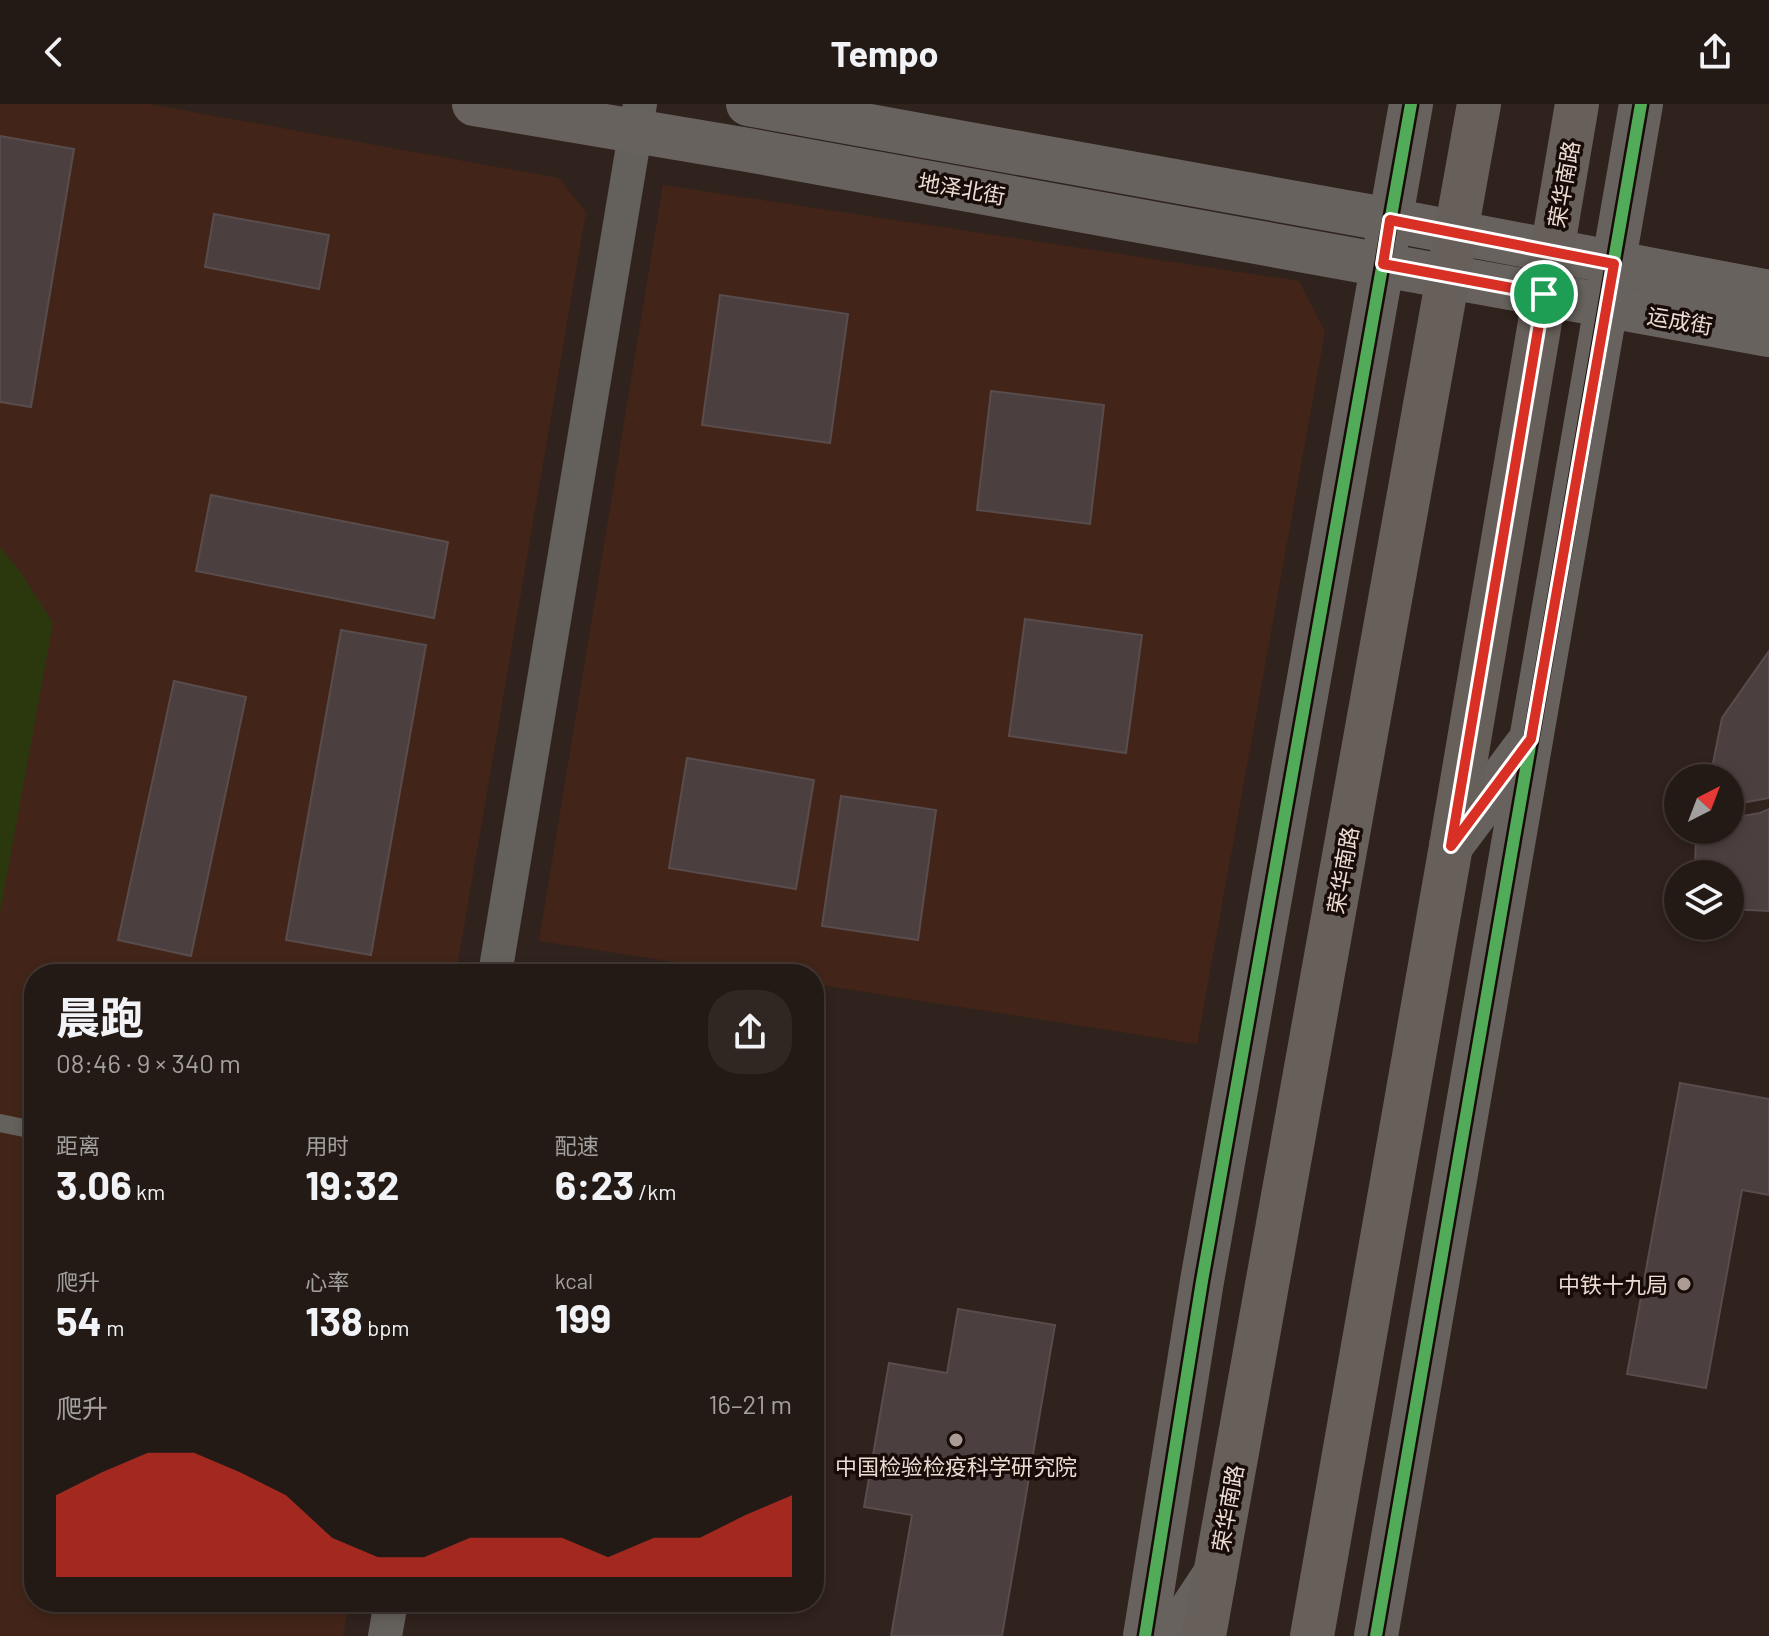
<!DOCTYPE html>
<html lang="zh">
<meta charset="utf-8">
<style>
:root{--surface:#241a15;--page:#302722;--text:#f1f3f6;--muted:#a3a1a0;--line:#413834;--accent:#d93025}
body{margin:0;font-family:Barlow,"Noto Sans SC",sans-serif;background:var(--page);color:var(--text);height:100vh;display:flex;flex-direction:column;font-size:30px;white-space:nowrap}
*{box-sizing:border-box;margin:0}
p{font-size:26px;color:var(--muted)}
.icon{flex:none;width:44px;height:44px;fill:none;stroke:currentColor;stroke-width:2;stroke-linecap:round;stroke-linejoin:round}
.map{position:relative;flex:1;overflow:hidden}
.panel{position:absolute;left:24px;top:860px;width:800px;height:648px;display:flex;flex-direction:column;background:var(--surface);border-radius:32px;box-shadow:0 4px 12px #0003,0 0 0 2px var(--line)}
.panel>*{flex:none}
.needle{width:52px;rotate:42deg}
.tools{position:absolute;left:1664px;top:660px;display:grid;gap:16px}
.tools a{display:grid;place-items:center;width:80px;height:80px;border-radius:50%;background:var(--surface);box-shadow:0 4px 12px #0003,0 0 0 2px var(--line);font-size:40px}
.pin{position:absolute;display:grid;place-items:center;width:68px;height:68px;color:#fff;margin:-34px;border:4px solid #fff;border-radius:50%;box-shadow:0 2px 8px #0007}
.round{display:grid;place-items:center;flex:none;width:84px;height:84px;border-radius:32px;background:var(--page)}
.overview{display:flex;align-items:center;justify-content:space-between;height:136px;padding:0 32px}
h1{font-size:44px;font-weight:700;line-height:60px}
.stats{display:grid;grid-template-columns:repeat(3,1fr);gap:12px;height:136px;padding:8px 32px}
.stats div{display:grid;align-content:center}
.stats b{font-size:40px;font-weight:700}
.stats small{font-size:22px;font-weight:400}
.stats p{font-size:22px}
.chart{height:224px;padding:16px 32px}
.chart p{display:flex;justify-content:space-between}
.chart svg{width:100%;height:144px;margin-top:8px;fill:var(--accent);opacity:.7}
header{display:flex;justify-content:space-between;align-items:center;height:104px;padding:0 32px;background:var(--surface);font-size:36px;font-weight:700}
.map>svg:first-child{display:block}
.built{fill:#422518}
.pitch{fill:#2b370d}
.building{fill:#4c3f40;stroke:#584c4d;stroke-width:2}
.lines{fill:none;stroke-linecap:round;stroke-linejoin:round}
.lane{stroke:#64605b;stroke-width:18}
.street{stroke:#64605b;stroke-width:34}
.secondary{stroke:#67625d;stroke-width:44}
.primary{stroke:#675f59;stroke-width:44}
.cycleway-casing{stroke:#180c08;stroke-width:17}
.cycleway{stroke:#51ab58;stroke-width:12}
.route-casing{stroke:#fff;stroke-width:16}
.route{stroke:#d93025;stroke-width:10}
.poi-dot{fill:#ab9b94;stroke:#180c08;stroke-width:3}
.labels{text-anchor:middle;dominant-baseline:central;stroke-width:7;stroke-linejoin:round;paint-order:stroke}
.street-label{font-size:22px;fill:#eddcd4;stroke:#180c08}
.poi-label{font-size:22px;fill:#eddcd4;stroke:#180c08;text-anchor:end}
</style>
<header><svg class="icon" aria-label="back" viewBox="0 0 24 24"><path d="M15 5l-7 7 7 7"/></svg>Tempo<svg class="icon" aria-label="share" viewBox="0 0 24 24"><path d="M12 15V3M7 8l5-5 5 5M5 13v7h14v-7"/></svg></header>
<div class="map">
<svg width="1769" height="1532" viewBox="0 0 1769 1532">
<rect width="100%" height="100%" fill="#30221c"/>
<g class="built">
<path d="M0,0H149L559,74L586,108L456,870H34V1498H349L343,1532H0Z"/>
<path d="M663,81L1299,177L1325,228L1197,940L814,880V870H752L539,837Z"/>
</g>
<path class="pitch" d="M0,443L21,469L53,519L0,809Z"/>
<g class="building">
<path d="M0,32L74,45L31,303L0,298Z"/>
<path d="M214,110L329,131L319,185L205,163Z"/>
<path d="M720,191L848,210L830,339L702,321Z"/>
<path d="M991,287L1104,301L1090,420L977,406Z"/>
<path d="M211,391L448,438L434,514L196,467Z"/>
<path d="M1025,515L1142,531L1126,649L1009,632Z"/>
<path d="M341,526L426,541L371,851L286,836Z"/>
<path d="M1769,547V694L1730,701V674H1710L1722,614Z"/>
<path d="M174,577L246,593L191,852L118,836Z"/>
<path d="M687,654L814,676L796,785L669,764Z"/>
<path d="M841,692L936,706L918,836L822,822Z"/>
<path d="M1769,705V807L1730,805V770H1695L1696,726H1730V714L1760,709Z"/>
<path d="M1680,979L1769,995V1091L1742,1086L1706,1284L1627,1270Z"/>
<path d="M958,1205L1055,1221L1002,1532H891L912,1411L864,1403L889,1259L947,1269Z"/>
</g>
<g class="lines">
<path class="lane" d="M0,1019L34,1026"/>
<g class="street">
<path d="M495,870L640,0"/>
<path d="M385,1532L391,1498"/>
</g>
<g class="secondary">
<path d="M474,0L748,46L1769,231"/>
<path d="M748,0L1390,116L1769,188"/>
<path d="M1451,742L1526,642"/>
<path d="M1145,1532L1202,1177L1411,0"/>
<path d="M1174,1532L1215,1470"/>
<path d="M1376,1532L1641,0"/>
</g>
<g class="primary">
<path d="M1204,1532L1479,0"/>
<path d="M1312,1532L1451,742L1577,0"/>
</g>
<g class="cycleway-casing">
<g id="cycleway">
<path d="M1145,1532L1202,1177L1411,0"/>
<path d="M1376,1532L1641,0"/>
</g>
</g>
<use href="#cycleway" class="cycleway"/>
</g>
<g class="lines">
<g class="route-casing">
<path id="route" d="M1390,116L1614,160L1531,635L1451,742L1544,190L1383,160Z"/>
</g>
<use href="#route" class="route"/>
</g>
<g class="poi-dot">
<circle cx="1684" cy="1180" r="8"/>
<circle cx="956" cy="1336" r="8"/>
</g>
<g class="labels">
<g class="street-label">
<text transform="translate(1563 80) rotate(-80)">荣华南路</text>
<text transform="translate(962 84) rotate(10)">地泽北街</text>
<text transform="translate(1680 216) rotate(10)">运成街</text>
<text transform="translate(1342 766) rotate(-80)">荣华南路</text>
<text transform="translate(1227 1404) rotate(-80)">荣华南路</text>
</g>
<g class="poi-label">
<text x="1668" y="1180">中铁十九局</text>
<text x="956" y="1362" text-anchor="middle">中国检验检疫科学研究院</text>
</g>
</g>
</svg>
<div class="tools">
<a><svg class="needle" viewBox="-14 -14 28 28"><path d="M0-13l5 13h-10z" fill="#e53935"/><path d="M0 13l5-13h-10z" fill="#a3a1a0"/></svg></a>
<a><svg class="icon" aria-label="layers" viewBox="0 0 24 24"><path d="M12 4l9 5-9 5-9-5zM3 14l9 5 9-5"/></svg></a>
</div>
<div class="pin" style="left:1544px;top:190px;background:#1e9e55"><svg class="icon" aria-label="arrive" viewBox="0 0 24 24"><path d="M6 21V4h12l-3 4 3 4H6"/></svg></div>
<section class="panel">
<div class="overview"><div><h1>晨跑</h1><p>08:46 · 9 × 340 m</p></div><a class="round"><svg class="icon" aria-label="share" viewBox="0 0 24 24"><path d="M12 15V3M7 8l5-5 5 5M5 13v7h14v-7"/></svg></a></div>
<div class="stats">
<div><p>距离</p><b>3.06<small> km</small></b></div>
<div><p>用时</p><b>19:32</b></div>
<div><p>配速</p><b>6:23<small> /km</small></b></div>
</div>
<div class="stats">
<div><p>爬升</p><b>54<small> m</small></b></div>
<div><p>心率</p><b>138<small> bpm</small></b></div>
<div><p>kcal</p><b>199</b></div>
</div>
<div class="chart"><p><span>爬升</span>16–21 m</p>
<svg viewBox="0 0 160 44" preserveAspectRatio="none"><path d="M0 44V19L10 12L20 6L30 6L40 12L50 19L60 32L70 38L80 38L90 32L100 32L110 32L120 38L130 32L140 32L150 25L160 19V44z"/></svg>
</div>
</section>
</div>
